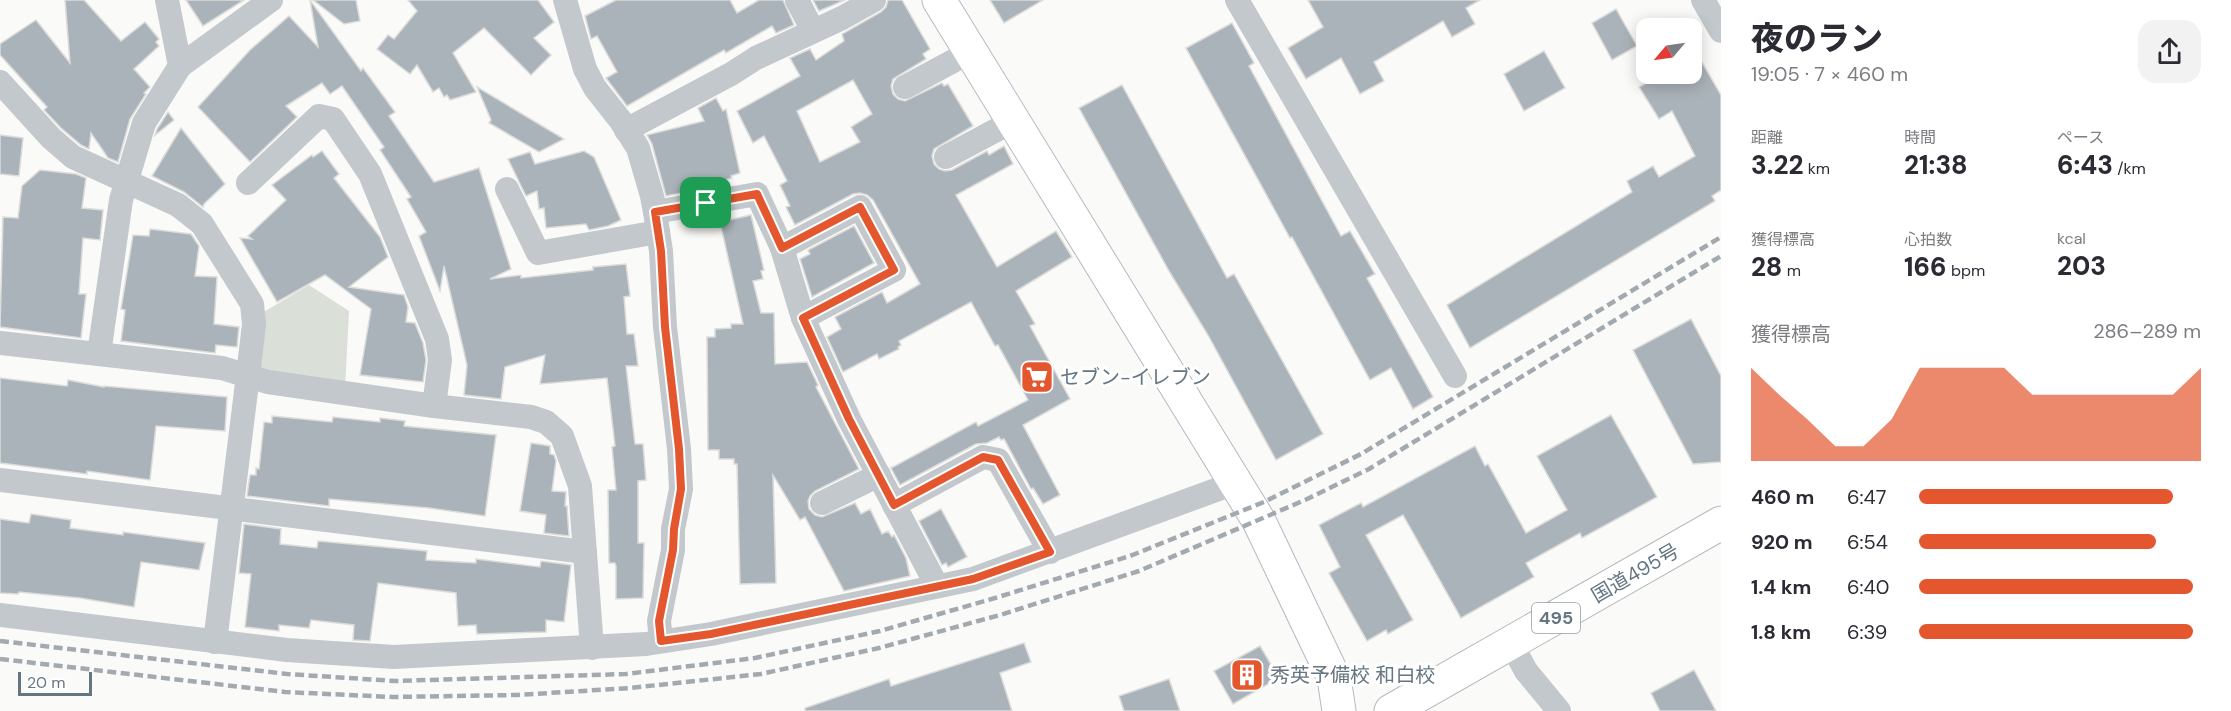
<!DOCTYPE html>
<html lang="ja">
<meta charset="utf-8">
<style>
:root{--surface:#fff;--page:#f2f2f3;--text:#2b2b33;--muted:#7c7c81;--accent:#e4572e}
body{margin:0;font-family:"DM Sans","Noto Sans JP",sans-serif;background:var(--page);color:var(--text);height:100vh;display:flex;flex-direction:column;font-size:22px;white-space:nowrap}
*{box-sizing:border-box;margin:0}
p{font-size:20px;color:var(--muted)}
.icon{flex:none;width:33px;height:33px;fill:none;stroke:currentColor;stroke-width:2;stroke-linecap:round;stroke-linejoin:round}
.map{position:relative;flex:1;overflow:hidden}
.side{display:flex;flex-direction:column;background:var(--surface);width:510px}
.side>*{flex:none}
.needle{width:39px;rotate:241deg}
.tools{position:absolute;left:1636px;top:18px;display:grid;gap:12px}
.tools a{display:grid;place-items:center;width:66px;height:66px;border-radius:12px;background:var(--surface);box-shadow:0 3px 15px #0003;font-size:30px}
.scale{position:absolute;left:18px;bottom:15px;width:74px;box-sizing:border-box;padding-left:6px;border:3px solid #657683;border-top:0;font-size:16px;line-height:21px;white-space:nowrap;color:#657683;-webkit-text-stroke:4px #fff;paint-order:stroke}
.pin{position:absolute;display:grid;place-items:center;width:51px;height:51px;color:#fff;margin:-26px;border-radius:12px;box-shadow:0 3px 9px #0006}
.round{display:grid;place-items:center;flex:none;width:63px;height:63px;border-radius:18px;background:var(--page)}
.headline{display:flex;align-items:center;justify-content:space-between;height:102px;padding:0 30px}
h1{font-size:33px;font-weight:800;line-height:45px}
.stats{display:grid;grid-template-columns:repeat(3,1fr);gap:9px;height:102px;padding:6px 30px}
.stats div{display:grid;align-content:center}
.stats b{font-size:26px;font-weight:800}
.stats small{font-size:16px;font-weight:400}
.stats p{font-size:16px}
.chart{height:168px;padding:12px 30px}
.chart p{display:flex;justify-content:space-between}
.chart svg{width:100%;height:108px;margin-top:6px;fill:var(--accent);opacity:.7}
ul{padding:0 30px;list-style:none;font-size:20px}
li{display:grid;grid-template-columns:96px 72px 1fr;align-items:center;height:45px}
li i{height:15px;border-radius:8px;background:var(--accent)}
main{display:flex;flex:1;min-height:0}
.map>svg:first-child{display:block}
.green{fill:#dadfd7}
.building{fill:#aab3b9;stroke:#dcdcda;stroke-width:1.5;fill-rule:evenodd}
.lines{fill:none;stroke-linecap:round;stroke-linejoin:round}
.secondary-casing{stroke:#b3babf;stroke-width:35}
.highway-casing{stroke:#b4b9bd;stroke-width:35}
.street{stroke:#c3c8cc;stroke-width:24}
.secondary{stroke:#fff;stroke-width:33}
.highway{stroke:#fff;stroke-width:33}
.rail{stroke:#a2aab0;stroke-width:4.5;stroke-dasharray:9 4.5;stroke-linecap:butt}
.route-casing{stroke:#fff;stroke-width:12}
.route{stroke:#e4572e;stroke-width:8}
.labels{text-anchor:middle;dominant-baseline:central;stroke-width:6;stroke-linejoin:round;paint-order:stroke}
.shield{fill:#fff;stroke:#939fa8;stroke-width:1.5}
.shield-label{font-size:18px;font-weight:bold;fill:#657683}
.poi-label{font-size:20px;fill:#657683;stroke:#fff;text-anchor:start}
.street-label{font-size:20px;fill:#657683;stroke:#fff}
</style>
<main>
<div class="map">
<svg width="1721" height="711" viewBox="0 0 1721 711">
<rect width="100%" height="100%" fill="#fafaf8"/>
<path class="green" d="M309,285L349,311L345,388L257,374L262,313Z"/>
<g class="building">
<path d="M65,0H84L121,41L145,22L159,39L156,42L159,46L134,69L150,87L144,93L146,94L130,119L118,162L108,158L91,133L89,149L81,145L61,128L44,110L47,107L0,55V44L36,20L70,63Z"/>
<path d="M186,0H244L203,26Z"/>
<path d="M310,0L361,71L363,68L395,112L389,116L434,182L479,168L511,269L490,279L521,275V278L593,270V267L626,264L630,296L624,297L627,334H634L638,366H626L635,444H643L646,480L638,481V543H644L643,598L616,599V566L615,563H609L608,490H616L612,447L615,446L607,378L540,384L545,355L505,367L501,399L464,395L467,365L444,266L440,291L419,236L426,232L407,199L411,197L380,150L384,147L342,86L330,94L322,83L286,106L297,117L250,162L198,107L250,50L289,16L318,47Z"/>
<path d="M313,0H356L360,21L344,24Z"/>
<path d="M408,0H538L554,22L534,38L551,55L531,75L484,28L453,53L476,92L450,100L447,95L444,97L439,88L433,92L417,65L410,74L377,49L388,35L394,39L417,11Z"/>
<path d="M616,0H730L737,13L759,0H783L794,25L776,33L772,26L726,53L724,50L627,106L606,78L617,72L597,36L591,39L585,16Z"/>
<path d="M813,0H845L819,11Z"/>
<path d="M888,0H902L930,49L923,54L926,59L893,79L891,86L893,94L898,99L905,101L942,83L944,86L948,84L973,126L934,149L932,156L934,164L939,169L945,171L952,170L987,151L989,155L1004,146L1013,164L956,195L997,267L1056,231L1072,257L1016,291L1035,324L1030,326L1070,399L1023,425L1060,495L1043,504L1033,488L1031,489L1004,439L1001,440L999,437L987,443L976,444L900,485L891,468L976,422L978,426L1028,400L998,345L995,346L971,302L899,341L901,345L898,347L899,349L879,359L877,354L843,372L827,337L841,329L835,317L882,292L887,303L920,284L873,200L867,195L860,193L853,194L795,225L786,207L790,206L780,185L787,181L764,136L753,143L737,111L800,76L790,58L810,49L816,60L844,41L842,34L881,12L886,7ZM853,80L872,114L851,127L860,142L820,162L797,111Z"/>
<path d="M990,0H1043L1004,23Z"/>
<path d="M1308,0H1480L1466,8L1475,24L1452,37L1443,21L1374,62L1384,81L1360,94L1341,58L1306,79L1288,48L1323,27Z"/>
<path d="M1616,9L1637,46L1612,60L1592,23Z"/>
<path d="M1232,23L1254,63L1249,66L1341,236L1350,231L1375,274L1367,278L1433,397L1413,409L1391,368L1370,380L1292,237L1290,238L1186,48Z"/>
<path d="M1692,45L1721,95V190L1712,196L1715,201L1470,348L1447,305L1632,192L1627,181L1653,166L1659,177L1695,156L1672,111L1659,119L1639,87L1662,74H1692Z"/>
<path d="M1544,51L1565,88L1524,111L1504,74Z"/>
<path d="M1122,85L1227,278L1234,274L1323,434L1276,460L1208,335L1169,271L1079,108Z"/>
<path d="M477,87L564,139L539,152L489,123L491,120Z"/>
<path d="M716,98L723,111L726,109L740,173L731,176L732,178L701,187L702,189L666,196L652,144L647,135L704,121L698,108Z"/>
<path d="M168,112L174,120L155,135L157,129Z"/>
<path d="M181,128L225,184L204,204L203,207L184,192L152,176Z"/>
<path d="M0,135L23,138L19,176L0,174Z"/>
<path d="M322,151L339,174L334,178L380,237L388,257L349,287L404,295L408,307L406,322L415,323L423,343L426,360L423,382L360,375L371,309L325,275L277,302L240,238L252,239L248,236L286,200L272,185L312,155L313,157Z"/>
<path d="M584,151L594,157L621,220L608,226L589,230L586,224L546,228L544,208L539,209L537,191L526,196L508,159L530,152L535,164Z"/>
<path d="M40,170L76,174L86,178L82,208L103,210L100,240L83,238L79,294H86L81,338L0,327L3,217L18,218L22,186Z"/>
<path d="M751,215L764,270L761,271L763,279L753,281L761,313H774L775,364L807,362L818,385L816,387L859,469L815,491L810,496L808,501L809,509L815,515L822,517L855,503L861,514L870,509L882,534L888,531L892,537L894,535L906,558L910,576L844,591L805,517L800,520L773,475L776,583L740,584L737,464H734V459H719V450H708L707,337H715V329L731,328V324H743L720,222Z"/>
<path d="M854,226L874,263L812,297L800,259L810,254L808,250Z"/>
<path d="M150,229L191,234L199,246L195,276L217,277L214,324L239,327L237,347L216,345L215,353L121,341L125,310L121,309L133,235L149,236Z"/>
<path d="M1691,319L1721,376V462L1693,464L1633,350Z"/>
<path d="M0,378L67,386L68,380L104,387V386L227,397L225,431L156,426L150,480L87,471V474L0,463Z"/>
<path d="M1611,415L1657,497L1582,538L1580,533L1526,563L1534,577L1461,618L1403,515L1366,535L1413,620L1388,634L1386,630L1367,641L1329,573L1340,567L1319,525L1361,503L1363,507L1475,446L1485,466L1488,464L1526,533L1567,510L1537,456Z"/>
<path d="M272,416L332,422L333,417L380,422V418L405,421L404,426L496,435L485,516L429,508L329,499V506L247,496L250,475H256V468L259,469L264,422L272,423Z"/>
<path d="M531,443L550,446V454L554,455L556,461L552,491L566,492L565,506H567L569,536L544,533L546,515L520,511Z"/>
<path d="M941,509L967,557L948,567L946,563L942,565L919,521Z"/>
<path d="M31,514L71,520L70,528L123,535V532L205,543L199,570L141,562L134,607L80,598L19,592L18,594L0,593V519L29,523Z"/>
<path d="M244,524L281,529L280,544L317,548L318,541L427,551L426,560L476,563V559L540,567L541,561L571,565L564,622L546,620V632L477,634L476,625L458,626L456,593L378,583L370,641L353,640L354,625L311,620L309,628L279,625V631L245,627L251,574L239,573Z"/>
<path d="M1024,643L1031,662L1000,673L1012,711H805V708L889,679L891,686Z"/>
<path d="M1260,646L1279,678L1233,704L1214,671Z"/>
<path d="M1694,670L1716,711H1660L1651,693Z"/>
<path d="M1169,679L1180,711H1124L1119,696Z"/>
</g>
<g class="lines">
<g class="secondary-casing">
<path id="secondary" d="M939,0L1259,521L1334,678L1339,711"/>
</g>
<g class="highway-casing">
<path id="highway" d="M1391,711L1721,523"/>
</g>
<g class="street">
<path d="M565,0L585,69L595,88L621,121L638,148L652,196L655,212L661,251L665,327L679,449L681,489L673,529V550L659,621L661,641"/>
<path d="M797,0L813,31"/>
<path d="M1237,0L1455,376"/>
<path d="M1703,0L1721,31"/>
<path d="M180,66L271,0"/>
<path d="M0,82L51,138L73,157L178,205L202,224L252,304L254,324L248,375L215,642"/>
<path d="M905,87L970,52"/>
<path d="M626,130L731,74L756,58L842,18L874,0"/>
<path d="M946,157L1013,121"/>
<path d="M248,183L319,116L333,119L370,174L437,339L440,360L434,406"/>
<path d="M507,189L538,253L658,232"/>
<path d="M655,212L757,194L782,248L803,318L849,419L937,586"/>
<path d="M782,248L860,207L894,270L803,318"/>
<path d="M0,343L222,368L268,382L434,406L531,417L546,422L562,436L580,486L592,648"/>
<path d="M99,354L121,200L144,123L180,66L167,0"/>
<path d="M0,480L585,552"/>
<path d="M822,503L879,475"/>
<path d="M894,505L983,457L998,460L1050,552"/>
<path d="M0,615L287,650L394,657L646,644L711,634L973,579L1235,483"/>
<path d="M1511,643L1526,671L1559,711"/>
</g>
<use href="#secondary" class="secondary"/>
<use href="#highway" class="highway"/>
<g class="rail">
<path d="M0,641L287,674L395,681L626,674L755,658L880,631L995,598L1130,556L1264,502L1361,454L1721,237"/>
<path d="M0,659L285,692L393,697L517,695L630,688L761,674L879,648L1000,615L1139,571L1305,500L1369,469L1721,256"/>
</g>
</g>
<g class="lines">
<g class="route-casing">
<path id="route" d="M757,194L782,248L860,207L894,270L803,318L849,419L894,505L983,457L998,460L1050,552L973,579L711,634L661,641L659,621L673,550L674,529L681,489L679,449L665,327L661,251L655,212Z"/>
</g>
<use href="#route" class="route"/>
</g>
<defs>
<g id="supermarket-square" transform="scale(1.725)"><rect x="-9" y="-9" width="18" height="18" rx="4" fill="#e4572e" stroke="#fff"/><path d="M-6-5.5h2.5l.6 2H6L4.5 2H-2.5L-4.4-4H-6ZM-1.5 3.2a1.3 1.3 0 1 0 .1 0ZM3 3.2a1.3 1.3 0 1 0 .1 0Z" fill="#fff"/></g>
<g id="building-square" transform="scale(1.725)"><rect x="-9" y="-9" width="18" height="18" rx="4" fill="#e4572e" stroke="#fff"/><path d="M-4-6H4V6H1V3H-1V6H-4ZM-2.5-4.3h1.7v1.8h-1.7ZM.8-4.3h1.7v1.8H.8ZM-2.5-1h1.7V.8h-1.7ZM.8-1h1.7V.8H.8Z" fill="#fff"/></g>
</defs>
<g fill-rule="evenodd">
<use href="#supermarket-square" x="1037" y="377"/>
<use href="#building-square" x="1247" y="675"/>
</g>
<g class="labels">
<rect class="shield" x="1532" y="603" width="48" height="30" rx="4.5"/>
<g class="shield-label">
<text x="1556" y="618">495</text>
</g>
<g class="poi-label">
<text x="1060" y="377">セブン-イレブン</text>
<text x="1270" y="675">秀英予備校 和白校</text>
</g>
<g class="street-label">
<text transform="translate(1635 573) rotate(-30)">国道495号</text>
</g>
</g>
</svg>
<div class="tools">
<a><svg class="needle" viewBox="-14 -14 28 28"><path d="M0-13l5 13h-10z" fill="#e53935"/><path d="M0 13l5-13h-10z" fill="#7c7c81"/></svg></a>
</div>
<div class="scale">20 m</div>
<div class="pin" style="left:706px;top:203px;background:#1e9e55"><svg class="icon" aria-label="arrive" viewBox="0 0 24 24"><path d="M6 21V4h12l-3 4 3 4H6"/></svg></div>
</div>
<section class="side">
<div class="headline"><div><h1>夜のラン</h1><p>19:05 · 7 × 460 m</p></div><a class="round"><svg class="icon" aria-label="share" viewBox="0 0 24 24"><path d="M12 15V3M7 8l5-5 5 5M5 13v7h14v-7"/></svg></a></div>
<div class="stats">
<div><p>距離</p><b>3.22<small> km</small></b></div>
<div><p>時間</p><b>21:38</b></div>
<div><p>ペース</p><b>6:43<small> /km</small></b></div>
</div>
<div class="stats">
<div><p>獲得標高</p><b>28<small> m</small></b></div>
<div><p>心拍数</p><b>166<small> bpm</small></b></div>
<div><p>kcal</p><b>203</b></div>
</div>
<div class="chart"><p><span>獲得標高</span>286–289 m</p>
<svg viewBox="0 0 160 44" preserveAspectRatio="none"><path d="M0 44V6L10 17L20 27L30 38L40 38L50 27L60 6L70 6L80 6L90 6L100 17L110 17L120 17L130 17L140 17L150 17L160 6V44z"/></svg>
</div>
<ul>
<li><b>460 m</b>6:47<i style="width:90%"></i></li>
<li><b>920 m</b>6:54<i style="width:84%"></i></li>
<li><b>1.4 km</b>6:40<i style="width:97%"></i></li>
<li><b>1.8 km</b>6:39<i style="width:97%"></i></li>
</ul>
</section>
</main>
